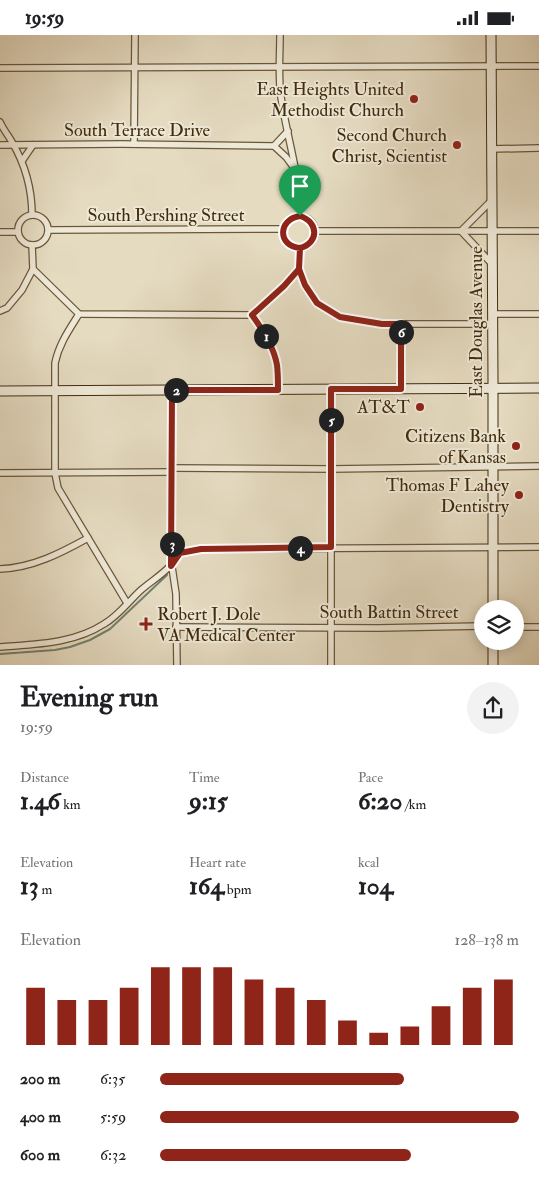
<!DOCTYPE html>
<meta charset="utf-8">
<style>
:root{--surface:#fff;--page:#f2f2f2;--text:#202124;--muted:#757577;--accent:#8f2418}
body{margin:0;font-family:"IM FELL Double Pica",serif;background:var(--page);color:var(--text);height:100vh;display:flex;flex-direction:column;font-size:19px;white-space:nowrap}
*{box-sizing:border-box;margin:0}
p{font-size:16px;color:var(--muted)}
.icon{flex:none;width:28px;height:28px;fill:none;stroke:currentColor;stroke-width:2;stroke-linecap:round;stroke-linejoin:round}
.map{position:relative;height:630px;overflow:hidden}
.drawer{display:flex;flex-direction:column;background:var(--surface);flex:1}
.drawer>*{flex:none}
.controls{position:absolute;left:474px;top:565px;display:grid;gap:10px}
.controls a{display:grid;place-items:center;width:50px;height:50px;border-radius:50%;background:var(--surface);box-shadow:0 2px 12px #0003;font-size:25px}
.pin{position:absolute;display:grid;place-items:center;width:42px;height:42px;color:#fff;margin:-51px -21px;border-radius:50% 50% 50% 0;rotate:-45deg;box-shadow:0 0 5px #0007}
.pin .icon{rotate:45deg}
.km{position:absolute;width:25px;height:25px;margin:-12px;border-radius:50%;background:#222;color:#fff;font-size:14px;line-height:25px;text-align:center}
.round{display:grid;place-items:center;flex:none;width:52px;height:52px;border-radius:26px;background:var(--page)}
.summary{display:flex;align-items:center;justify-content:space-between;height:85px;padding:0 20px}
h1{font-size:28px;font-weight:700;line-height:38px}
.metrics{display:grid;grid-template-columns:repeat(3,1fr);gap:8px;height:85px;padding:5px 20px}
.metrics div{display:grid;align-content:center}
.metrics b{font-size:25px;font-weight:700}
.metrics small{font-size:14px;font-weight:400}
.metrics p{font-size:14px}
.chart{height:140px;padding:10px 20px}
.chart p{display:flex;justify-content:space-between}
.chart svg{width:100%;height:90px;margin-top:5px;stroke:var(--accent);stroke-width:6}
ul{padding:0 20px;list-style:none;font-size:16px}
li{display:grid;grid-template-columns:80px 60px 1fr;align-items:center;height:38px}
li i{height:12px;border-radius:6px;background:var(--accent)}
.status{display:flex;justify-content:space-between;align-items:center;height:35px;padding:0 25px;background:var(--surface);direction:ltr}
.status svg{height:14px;fill:currentColor}
.map>svg:first-child{display:block}
.lines{fill:none;stroke-linecap:round;stroke-linejoin:round}
.stream{stroke:#748170;stroke-width:2}
.street-casing{stroke:#695738;stroke-width:8}
.secondary-casing{stroke:#402b0b;stroke-width:11}
.street{stroke:#eee8d7;stroke-width:5.5}
.secondary{stroke:#eee8d7;stroke-width:9}
.route-casing{stroke:#fff;stroke-width:10}
.route{stroke:#8f2418;stroke-width:6}
.poi-dot{fill:#8f2418;stroke:#eee8d7;stroke-width:2}
.labels{text-anchor:middle;dominant-baseline:central;stroke-width:4;stroke-linejoin:round;paint-order:stroke}
.poi-label{font-size:18px;fill:#402b0b;stroke:#eee8d7;text-anchor:end}
.street-label{font-size:18px;fill:#402b0b;stroke:#eee8d7}
</style>
<div class="status"><b>19:59</b><svg viewBox="0 0 49 12"><path d="M0 12V9h3v3zM5 12V6h3v6zM10 12V3h3v9zM15 12V0h3v12zM26 1h20v11H26zM47 4h2v5h-2z"/></svg></div>
<div class="map">
<svg width="539" height="631" viewBox="0 0 539 631">
<rect width="100%" height="100%" fill="#e5dbc1"/>
<filter id="stains"><feTurbulence type="fractalNoise" baseFrequency=".004" numOctaves="4"/><feColorMatrix values="0 0 0 0 .2 0 0 0 0 .09 0 0 0 0 .02 0 0 0 .5 -.17"/></filter>
<radialGradient id="worn" r=".72"><stop offset=".6" stop-color="#630" stop-opacity="0"/><stop offset="1" stop-color="#630" stop-opacity=".3"/></radialGradient>
<g class="lines">
<path class="stream" d="M0,619L55,615L70,612L90,605L110,594L167,540"/>
<g class="street-casing">
<g id="street">
<path d="M280,0C280,20 278,42 281,62C287,103 300,139 300,181"/>
<path d="M0,33L539,31"/>
<path d="M0,87C3,94 8,100 12,107C26,131 32,153 32,180"/>
<path d="M288,96L274,111L286,122L294,133"/>
<path d="M134,109L135,0"/>
<path d="M0,110L121,109L274,111"/>
<path d="M491,114L539,113"/>
<path d="M22,126L33,110"/>
<path d="M492,165L461,196L492,229"/>
<circle cx="33" cy="195" r="15"/>
<circle cx="299" cy="197" r="16"/>
<path d="M49,195L283,194"/>
<path d="M314,196H539"/>
<path d="M0,197H18"/>
<path d="M33,234L79,279L252,280L284,251L299,234L305,250L317,268L341,282L382,289H493"/>
<path d="M299,234L300,213"/>
<path d="M0,276L7,273L22,255L33,234L32,210"/>
<path d="M79,279C69,295 59,309 55,328V438L58,453L127,568"/>
<path d="M493,279H539"/>
<path d="M252,280C263,295 274,312 277,330C278,338 278,347 278,355"/>
<path d="M401,289V354"/>
<path d="M331,354V631"/>
<path d="M172,355L171,531L172,532L176,559L177,631"/>
<path d="M172,433L331,434L539,431"/>
<path d="M0,438L172,437"/>
<path d="M0,534C32,533 61,518 88,503"/>
<path d="M176,592L379,593L482,591"/>
<path d="M515,592H539"/>
<path d="M0,612C36,609 73,609 104,589C118,581 129,566 141,555C150,547 162,540 170,531C174,527 177,522 179,518L201,514L539,512"/>
</g>
</g>
<g class="secondary-casing">
<g id="secondary">
<path d="M491,0L493,344V574"/>
<path d="M0,356L539,353"/>
<path d="M493,606V631"/>
</g>
</g>
<use href="#street" class="street"/>
<use href="#secondary" class="secondary"/>
</g>
<g class="lines">
<g class="route-casing">
<path id="route" d="M300,181C319,187 319,208 300,213L299,234L284,251L252,280C263,295 274,312 277,330C278,338 278,347 278,355H172L171,531L180,518L201,514L331,512V354H401V289H382L340,282L317,268L305,250L299,234L300,213C277,211 278,184 300,181"/>
</g>
<use href="#route" class="route"/>
</g>
<g class="poi-dot">
<circle cx="414" cy="64" r="5"/>
<circle cx="457" cy="110" r="5"/>
<circle cx="420" cy="372" r="5"/>
<circle cx="516" cy="411" r="5"/>
<circle cx="519" cy="460" r="5"/>
<path d="M143.5 581.5h5v5h5v5h-5v5h-5v-5h-5v-5h5z"/>
</g>
<g class="labels">
<g class="poi-label">
<text x="404" y="54">East Heights United<tspan x="404" dy="21">Methodist Church</tspan></text>
<text x="447" y="100">Second Church<tspan x="447" dy="21">Christ, Scientist</tspan></text>
<text x="410" y="372">AT&amp;T</text>
<text x="506" y="401">Citizens Bank<tspan x="506" dy="21">of Kansas</tspan></text>
<text x="509" y="450">Thomas F Lahey<tspan x="509" dy="21">Dentistry</tspan></text>
<text x="157" y="579" text-anchor="start">Robert J. Dole<tspan x="157" dy="21">VA Medical Center</tspan></text>
</g>
<g class="street-label">
<text x="137" y="95">South Terrace Drive</text>
<text x="166" y="180">South Pershing Street</text>
<text transform="translate(476 287) rotate(-90)">East Douglas Avenue</text>
<text x="389" y="577">South Battin Street</text>
</g>
</g>
<rect width="100%" height="100%" filter="url(#stains)"/>
<rect width="100%" height="100%" fill="url(#worn)"/>
</svg>
<div class="controls">
<a><svg class="icon" aria-label="layers" viewBox="0 0 24 24"><path d="M12 4l9 5-9 5-9-5zM3 14l9 5 9-5"/></svg></a>
</div>
<div class="pin" style="left:300px;top:181px;background:#1e9e55"><svg class="icon" aria-label="arrive" viewBox="0 0 24 24"><path d="M6 21V4h12l-3 4 3 4H6"/></svg></div>
<b class="km" style="left:266px;top:301px">1</b>
<b class="km" style="left:176px;top:355px">2</b>
<b class="km" style="left:172px;top:509px">3</b>
<b class="km" style="left:300px;top:513px">4</b>
<b class="km" style="left:331px;top:385px">5</b>
<b class="km" style="left:401px;top:297px">6</b>
</div>
<section class="drawer">
<div class="summary"><div><h1>Evening run</h1><p>19:59</p></div><a class="round"><svg class="icon" aria-label="share" viewBox="0 0 24 24"><path d="M12 15V3M7 8l5-5 5 5M5 13v7h14v-7"/></svg></a></div>
<div class="metrics">
<div><p>Distance</p><b>1.46<small> km</small></b></div>
<div><p>Time</p><b>9:15</b></div>
<div><p>Pace</p><b>6:20<small> /km</small></b></div>
</div>
<div class="metrics">
<div><p>Elevation</p><b>13<small> m</small></b></div>
<div><p>Heart rate</p><b>164<small> bpm</small></b></div>
<div><p>kcal</p><b>104</b></div>
</div>
<div class="chart"><p><span>Elevation</span>128–138 m</p>
<svg viewBox="0 0 160 44" preserveAspectRatio="none"><path d="M5 44V16M15 44V22M25 44V22M35 44V16M45 44V6M55 44V6M65 44V6M75 44V12M85 44V16M95 44V22M105 44V32M115 44V38M125 44V35M135 44V25M145 44V16M155 44V12"/></svg>
</div>
<ul>
<li><b>200 m</b>6:35<i style="width:68%"></i></li>
<li><b>400 m</b>5:59<i style="width:100%"></i></li>
<li><b>600 m</b>6:32<i style="width:70%"></i></li>
</ul>
</section>
